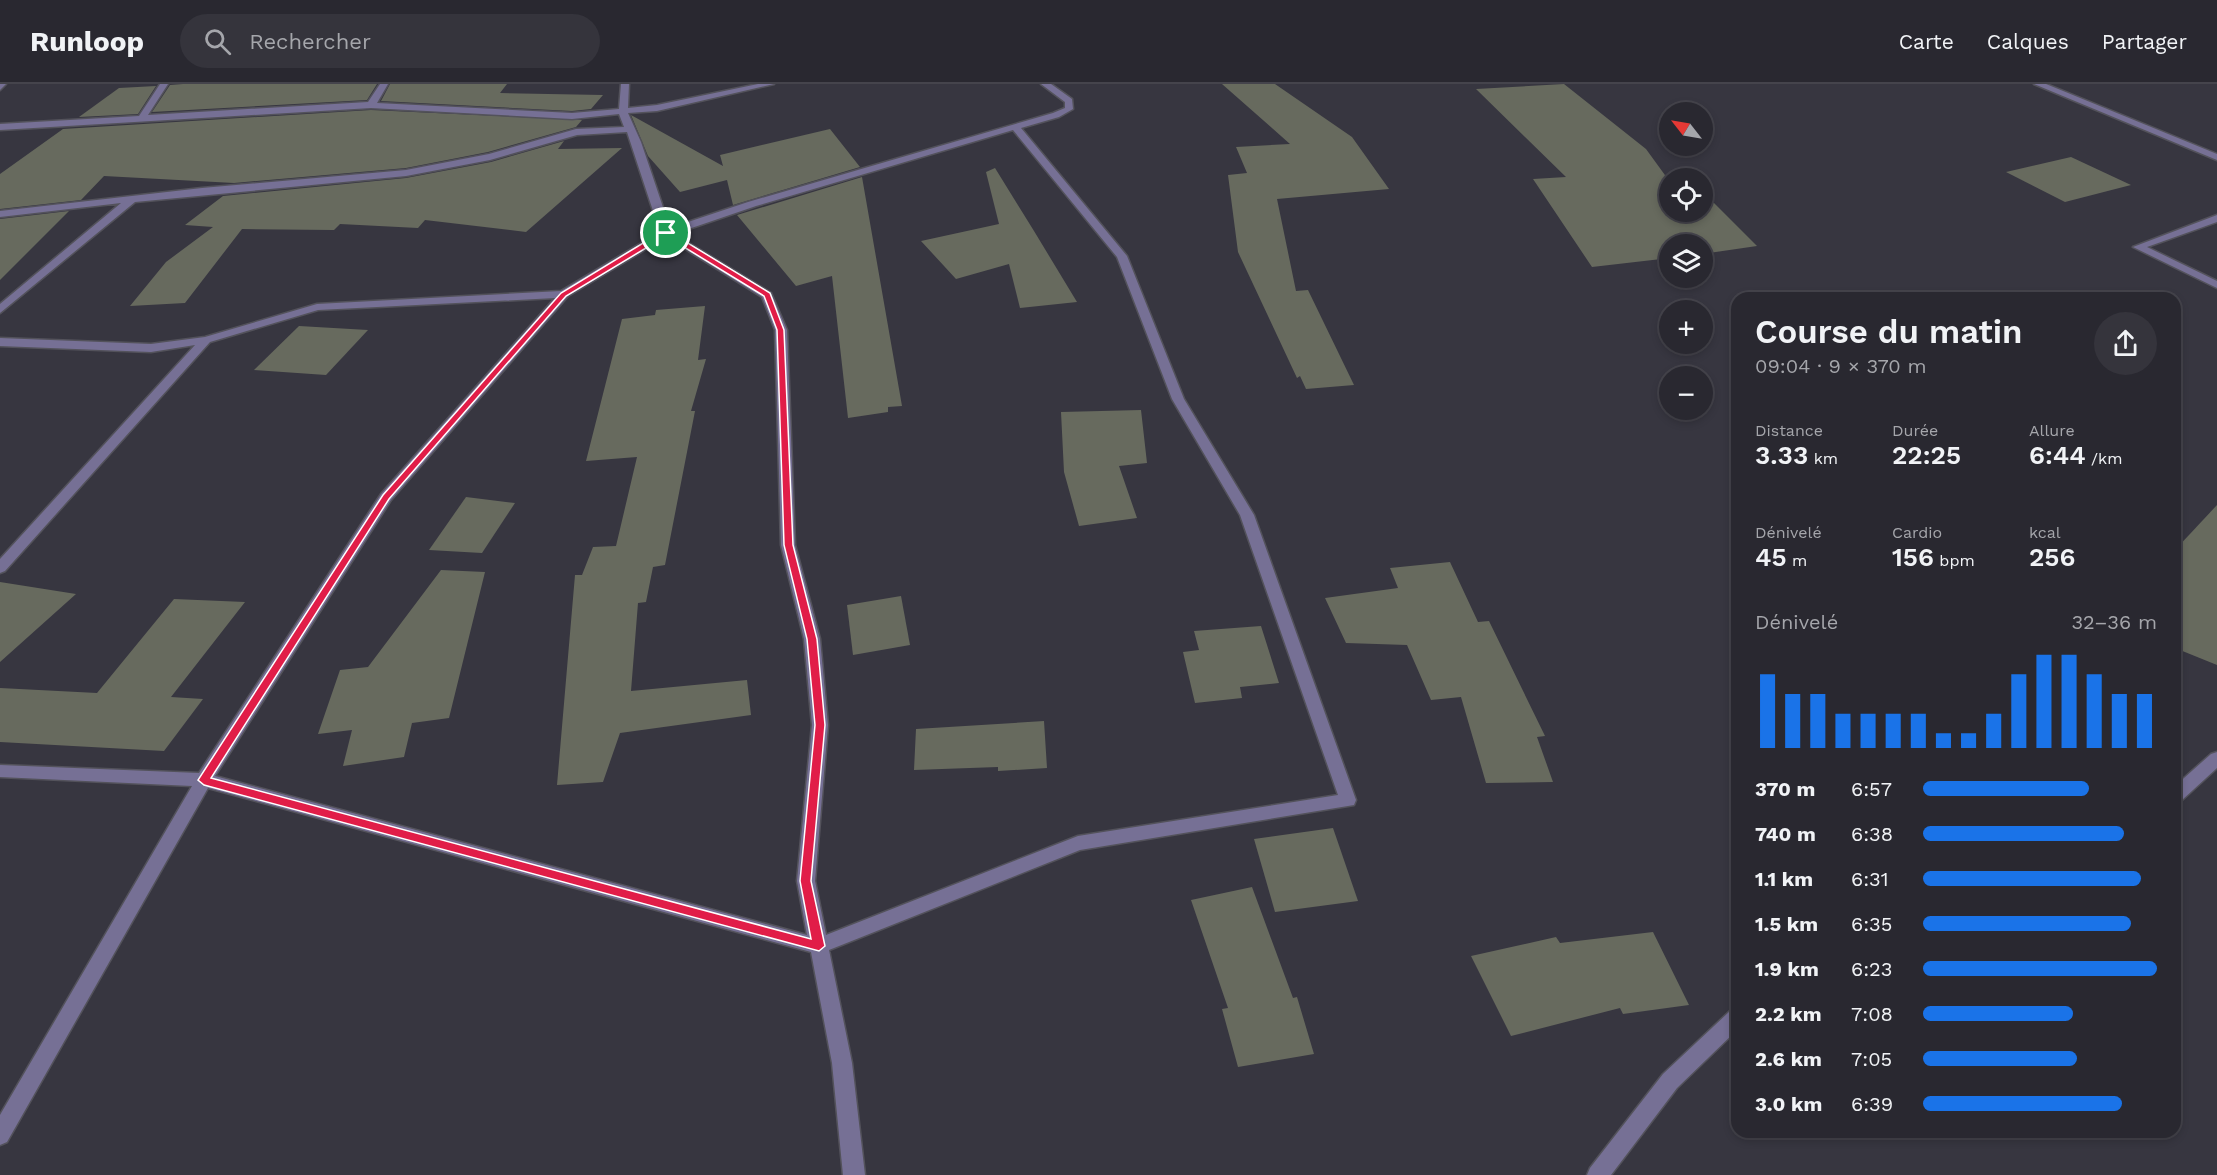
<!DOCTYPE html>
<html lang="fr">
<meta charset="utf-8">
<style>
:root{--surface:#292830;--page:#35343c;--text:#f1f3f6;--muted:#a5a6ab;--line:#45444c;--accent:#1a73e8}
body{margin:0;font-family:"Work Sans",sans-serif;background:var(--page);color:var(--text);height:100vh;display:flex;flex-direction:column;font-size:22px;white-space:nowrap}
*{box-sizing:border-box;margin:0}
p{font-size:20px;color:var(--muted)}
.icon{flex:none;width:33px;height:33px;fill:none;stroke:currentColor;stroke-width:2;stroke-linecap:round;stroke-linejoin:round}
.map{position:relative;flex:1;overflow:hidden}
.details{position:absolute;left:1731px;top:208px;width:450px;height:846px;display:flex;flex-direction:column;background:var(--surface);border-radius:18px;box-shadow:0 3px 9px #0003,0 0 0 2px var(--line)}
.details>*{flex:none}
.needle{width:39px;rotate:301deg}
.controls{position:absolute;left:1659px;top:18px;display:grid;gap:12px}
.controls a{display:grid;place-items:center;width:54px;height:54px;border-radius:50%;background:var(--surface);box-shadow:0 3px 9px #0003,0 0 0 2px var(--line);font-size:30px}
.pin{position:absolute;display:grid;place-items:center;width:51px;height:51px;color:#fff;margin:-26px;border:3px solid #fff;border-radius:50%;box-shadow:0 2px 6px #0007}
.round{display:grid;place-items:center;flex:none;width:63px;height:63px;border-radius:32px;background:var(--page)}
.overview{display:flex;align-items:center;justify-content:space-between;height:102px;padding:0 24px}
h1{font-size:33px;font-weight:600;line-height:45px}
.stats{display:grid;grid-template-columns:repeat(3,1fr);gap:9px;height:102px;padding:6px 24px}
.stats div{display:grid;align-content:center}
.stats b{font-size:26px;font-weight:600}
.stats small{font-size:16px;font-weight:400}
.stats p{font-size:16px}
.chart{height:168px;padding:12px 24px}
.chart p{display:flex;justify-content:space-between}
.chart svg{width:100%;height:108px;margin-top:6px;stroke:var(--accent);stroke-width:6}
ul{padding:0 24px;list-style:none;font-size:20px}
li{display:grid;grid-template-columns:96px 72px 1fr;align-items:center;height:45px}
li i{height:15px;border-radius:8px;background:var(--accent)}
header{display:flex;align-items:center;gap:36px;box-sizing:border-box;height:84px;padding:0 30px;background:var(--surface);border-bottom:2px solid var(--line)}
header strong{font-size:28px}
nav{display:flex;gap:33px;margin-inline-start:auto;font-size:21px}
.search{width:420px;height:54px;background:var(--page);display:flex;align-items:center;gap:15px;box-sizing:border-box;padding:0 21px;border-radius:33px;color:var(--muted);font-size:22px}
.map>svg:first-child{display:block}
.building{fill:#676a5e}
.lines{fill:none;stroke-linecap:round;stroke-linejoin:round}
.minor-casing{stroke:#53525b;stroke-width:3}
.minor{fill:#767095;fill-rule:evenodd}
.route{fill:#e11d48;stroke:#fff;stroke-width:1.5;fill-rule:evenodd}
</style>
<header>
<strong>Runloop</strong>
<div class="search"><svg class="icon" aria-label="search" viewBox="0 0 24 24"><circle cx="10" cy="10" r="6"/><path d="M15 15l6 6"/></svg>Rechercher</div>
<nav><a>Carte</a><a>Calques</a><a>Partager</a></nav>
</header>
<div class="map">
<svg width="2217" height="1091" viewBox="0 0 2217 1091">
<rect width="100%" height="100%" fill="#373640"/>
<g class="building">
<path d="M183,0H377L367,16L152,28L170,1Z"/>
<path d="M390,0H507L500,9L603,11L591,25L572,27L381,17Z"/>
<path d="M1222,0H1275L1352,53L1389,105L1277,115L1296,207L1308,206L1354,301L1306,305L1300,292L1297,294L1238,168L1228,91L1247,89L1236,63L1290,60Z"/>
<path d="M1564,0L1646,65L1670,98V128H1702L1704,109L1757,162L1702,170V160H1670V174L1592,183L1533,95L1566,93L1476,5Z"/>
<path d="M156,2L138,30L79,33L119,4Z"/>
<path d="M371,26L582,36L576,43L488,68L406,84L234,99L104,92L81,116L0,125V90L63,45Z"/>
<path d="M631,31L723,82L720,71L830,45L860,83L733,121L727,96L680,108L648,72Z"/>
<path d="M564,57L558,65L622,64L526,148L425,136L418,144L340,140L334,146L242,145L185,219L130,222L166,178L213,143L185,141L223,112L406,94L491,78Z"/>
<path d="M2071,73L2131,101L2065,118L2006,88Z"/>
<path d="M995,84L1034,147L1077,218L1020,224L1009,180L956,195L921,157L999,140L986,88Z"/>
<path d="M862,93L902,322L888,323V328L848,334L832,192L796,202L737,131Z"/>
<path d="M69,127L0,196V135Z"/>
<path d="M705,222L698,276L706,275L691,327H695L665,481L653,483L646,518L638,519L631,607L747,596L751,631L620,649L603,698L557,701L575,491H582L593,463L616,462L637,373L586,377L622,235L655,231L656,226Z"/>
<path d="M299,242L368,246L326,291L254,286Z"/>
<path d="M1141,326L1147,379L1119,382L1137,434L1079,442L1064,388L1061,328Z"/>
<path d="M466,413L515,419L482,469L429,466Z"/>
<path d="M2217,421V581L2175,564V466Z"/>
<path d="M1450,478L1478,538L1489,537L1545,652L1537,653L1553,698L1486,699L1461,613L1431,616L1407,561L1346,559L1325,514L1398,504L1390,484Z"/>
<path d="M441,486L485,488L449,634L412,639L404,673L343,682L352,646L318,650L340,586L368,583Z"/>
<path d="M0,498L76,510L0,578Z"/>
<path d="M901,512L910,561L853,571L847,521Z"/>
<path d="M174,515L245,518L171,613L203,615L164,667L0,658V604L97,609Z"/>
<path d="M1261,542L1279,599L1240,603L1242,614L1195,619L1183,568L1199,566L1194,547Z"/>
<path d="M1044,637L1047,684L998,687V683L914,686L916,645Z"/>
<path d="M1333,744L1358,817L1275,828L1254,755Z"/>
<path d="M1252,803L1293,914L1297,913L1314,970L1238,983L1222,925L1228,924L1191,816Z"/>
<path d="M1653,848L1689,921L1623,930L1620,924L1511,952L1471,872L1556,853L1560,859Z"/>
</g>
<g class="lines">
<g class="minor-casing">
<g id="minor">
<path d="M0,0H6L0,6Z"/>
<path d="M160,0H168L148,31L368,18L380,0H388L377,19L572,29L619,25L621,0H629L628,24L657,21L758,0H774L657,27L628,29L641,58L670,144L748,118L1053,29L1065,24V18L1041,0H1051L1072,15L1073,25L1059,33L1021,44L1127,172L1184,315L1254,431L1356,716L1354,721L1080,766L829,866L852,979L865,1091H843L832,979L811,868L208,704L7,1058L0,1061V1031L192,702L0,693V681L199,689L381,410L555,214L318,226L210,258L5,487L0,489V475L195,261L151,268L0,262V254L151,260L205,253L317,220L561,207L660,148L627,48L577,51L490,76L406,92L135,118L0,229V220L121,119L0,133V127L202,104L406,86L489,70L576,45L624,43L619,30L572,35L371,24L0,46V40L139,32ZM1013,46L1117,173L1172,315L1240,431L1338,711L1078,752L826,851L815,797L828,641L820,555L795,461L787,246L771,209L674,150L756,122ZM666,153L762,213L775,246L781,461L804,555L812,641L797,797L807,851L215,692L391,416L568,212Z"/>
<path d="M2034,0H2046L2217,70V76Z"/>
<path d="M2217,131V138L2147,163L2217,197V204L2133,163Z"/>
<path d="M2217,668V684L2181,717L2175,719V702L2211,670Z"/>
<path d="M1737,924V946L1677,1004L1611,1091H1587L1590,1084L1663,990L1730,927Z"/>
</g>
</g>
<use href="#minor" class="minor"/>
</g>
<path class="route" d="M663,147H668L770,209L784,246L793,461L817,555L825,641L811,797L825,862L819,867L204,701L198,696L383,411L561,209ZM666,152L764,212L777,246L784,461L807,555L815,641L800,797L811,855L211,694L389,415L566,212Z"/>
</svg>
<div class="controls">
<a><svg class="needle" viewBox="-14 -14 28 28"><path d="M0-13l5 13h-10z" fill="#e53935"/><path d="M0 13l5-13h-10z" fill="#a5a6ab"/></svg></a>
<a><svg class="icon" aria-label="locate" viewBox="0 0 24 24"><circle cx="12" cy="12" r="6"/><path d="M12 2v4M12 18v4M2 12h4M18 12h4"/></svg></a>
<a><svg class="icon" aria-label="layers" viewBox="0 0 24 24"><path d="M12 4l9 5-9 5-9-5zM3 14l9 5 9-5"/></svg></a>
<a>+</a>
<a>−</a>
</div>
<div class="pin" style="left:666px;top:149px;background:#1e9e55"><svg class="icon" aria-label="arrive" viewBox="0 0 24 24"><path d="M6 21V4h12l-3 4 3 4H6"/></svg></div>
<section class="details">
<div class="overview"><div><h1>Course du matin</h1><p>09:04 · 9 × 370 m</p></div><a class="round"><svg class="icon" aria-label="share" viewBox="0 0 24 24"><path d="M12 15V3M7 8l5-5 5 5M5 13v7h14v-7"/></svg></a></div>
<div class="stats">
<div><p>Distance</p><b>3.33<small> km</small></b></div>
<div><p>Durée</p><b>22:25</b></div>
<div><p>Allure</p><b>6:44<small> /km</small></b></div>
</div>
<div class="stats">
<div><p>Dénivelé</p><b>45<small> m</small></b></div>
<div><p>Cardio</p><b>156<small> bpm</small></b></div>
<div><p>kcal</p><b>256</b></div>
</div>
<div class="chart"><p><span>Dénivelé</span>32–36 m</p>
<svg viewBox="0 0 160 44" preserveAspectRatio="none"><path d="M5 44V14M15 44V22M25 44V22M35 44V30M45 44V30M55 44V30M65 44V30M75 44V38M85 44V38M95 44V30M105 44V14M115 44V6M125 44V6M135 44V14M145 44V22M155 44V22"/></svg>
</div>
<ul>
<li><b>370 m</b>6:57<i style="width:71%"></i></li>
<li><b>740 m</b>6:38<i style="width:86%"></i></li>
<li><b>1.1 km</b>6:31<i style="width:93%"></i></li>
<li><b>1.5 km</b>6:35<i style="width:89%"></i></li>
<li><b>1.9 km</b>6:23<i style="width:100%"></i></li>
<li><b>2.2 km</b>7:08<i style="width:64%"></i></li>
<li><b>2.6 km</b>7:05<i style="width:66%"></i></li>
<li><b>3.0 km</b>6:39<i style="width:85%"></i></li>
</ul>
</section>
</div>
